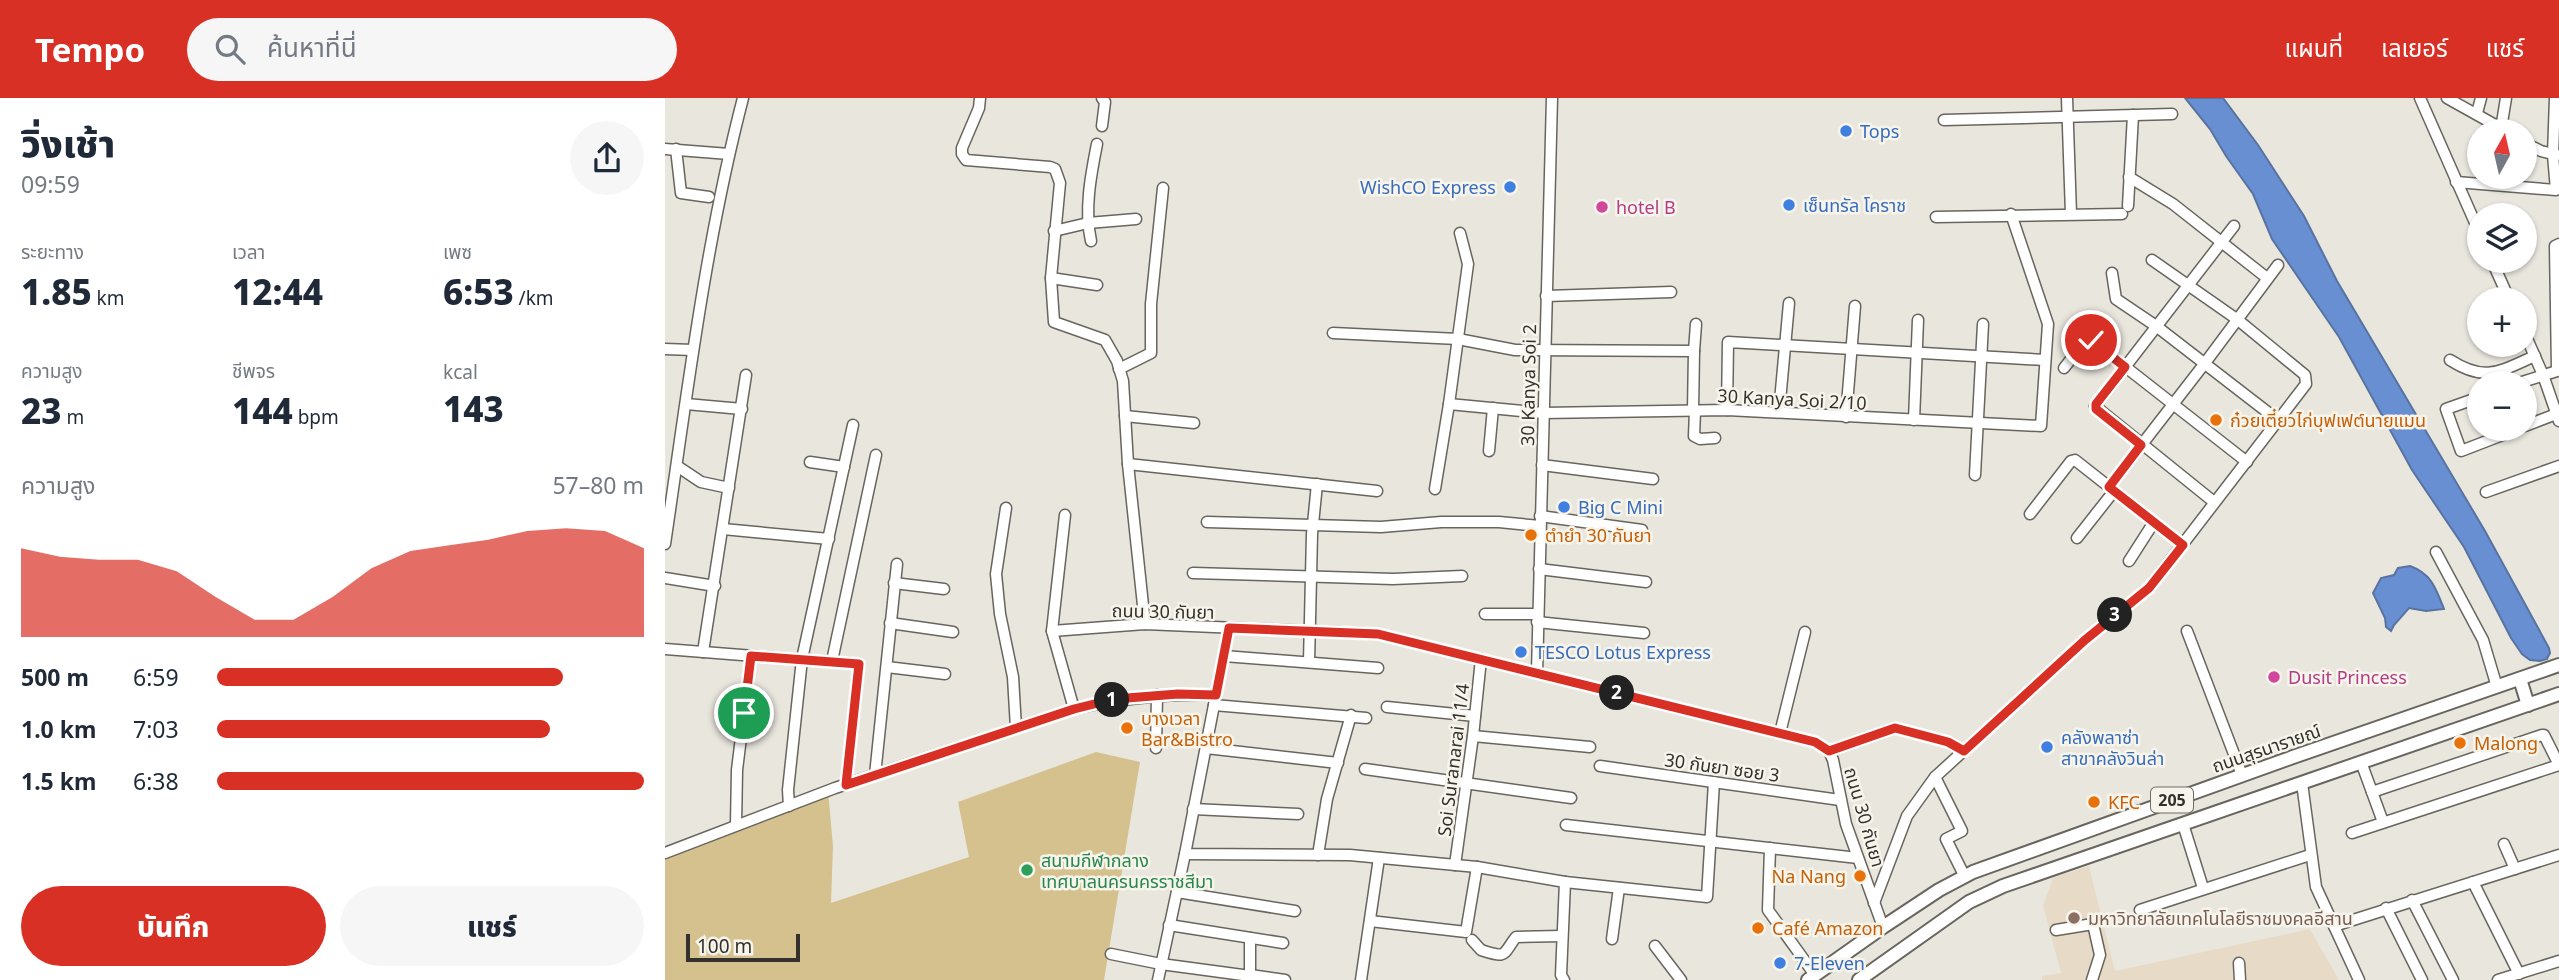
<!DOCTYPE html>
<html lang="th">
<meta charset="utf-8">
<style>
:root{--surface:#fff;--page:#f6f6f7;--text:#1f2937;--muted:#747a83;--accent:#d93025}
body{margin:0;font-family:"Noto Sans","Noto Sans Thai",sans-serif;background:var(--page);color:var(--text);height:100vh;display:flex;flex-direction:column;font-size:26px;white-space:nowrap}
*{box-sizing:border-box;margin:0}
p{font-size:23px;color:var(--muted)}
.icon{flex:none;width:38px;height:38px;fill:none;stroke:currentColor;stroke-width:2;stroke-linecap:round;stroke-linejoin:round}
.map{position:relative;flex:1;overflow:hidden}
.details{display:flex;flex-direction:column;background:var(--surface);width:665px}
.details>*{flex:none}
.needle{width:46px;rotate:8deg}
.tools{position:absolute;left:1802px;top:21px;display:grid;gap:14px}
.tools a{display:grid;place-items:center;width:70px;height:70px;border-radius:50%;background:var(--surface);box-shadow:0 2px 5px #0004;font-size:35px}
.scale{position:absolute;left:21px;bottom:18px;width:114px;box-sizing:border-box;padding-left:7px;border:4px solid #33312e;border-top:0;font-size:19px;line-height:24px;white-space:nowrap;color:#33312e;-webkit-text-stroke:5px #f7f4eb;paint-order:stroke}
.pin{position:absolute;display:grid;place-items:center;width:60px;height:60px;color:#fff;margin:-30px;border:4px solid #fff;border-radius:50%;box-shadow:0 2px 7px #0007}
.km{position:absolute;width:35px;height:35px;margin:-18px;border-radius:50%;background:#222;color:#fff;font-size:19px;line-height:35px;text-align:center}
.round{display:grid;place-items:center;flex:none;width:74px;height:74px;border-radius:37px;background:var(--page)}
.headline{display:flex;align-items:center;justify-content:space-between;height:119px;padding:0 21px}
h1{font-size:38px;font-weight:800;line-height:52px}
.metrics{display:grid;grid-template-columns:repeat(3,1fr);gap:10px;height:119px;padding:7px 21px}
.metrics div{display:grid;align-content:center}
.metrics b{font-size:35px;font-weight:800}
.metrics small{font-size:19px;font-weight:400}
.metrics p{font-size:19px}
.chart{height:196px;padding:14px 21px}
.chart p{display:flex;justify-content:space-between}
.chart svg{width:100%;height:126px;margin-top:7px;fill:var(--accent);opacity:.7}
.action{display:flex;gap:14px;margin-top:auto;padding:14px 21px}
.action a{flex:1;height:80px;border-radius:42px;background:var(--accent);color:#fff;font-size:28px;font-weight:800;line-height:80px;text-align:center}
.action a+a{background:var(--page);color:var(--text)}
ul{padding:0 21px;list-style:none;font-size:23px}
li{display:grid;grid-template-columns:112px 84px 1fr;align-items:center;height:52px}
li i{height:18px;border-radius:9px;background:var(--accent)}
header{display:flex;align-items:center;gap:42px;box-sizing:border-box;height:98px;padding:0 35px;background:var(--accent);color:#fff}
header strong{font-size:33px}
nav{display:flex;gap:38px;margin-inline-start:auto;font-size:24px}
.search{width:490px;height:63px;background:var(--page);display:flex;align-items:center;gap:18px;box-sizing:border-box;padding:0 24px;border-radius:38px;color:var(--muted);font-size:26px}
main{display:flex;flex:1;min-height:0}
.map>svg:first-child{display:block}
.education{fill:#e7dbc7}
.green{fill:#d5c18e}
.water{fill:#688fd1;stroke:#5873a0;stroke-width:2}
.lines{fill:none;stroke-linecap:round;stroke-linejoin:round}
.minor-casing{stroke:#67655d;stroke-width:13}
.major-casing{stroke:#67655d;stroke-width:16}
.minor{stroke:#fff;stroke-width:10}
.major{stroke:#fff;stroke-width:12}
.route-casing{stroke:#fff;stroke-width:14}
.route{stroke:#d93025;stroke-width:9}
.shop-dot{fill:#3f7fe0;stroke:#f7f4eb;stroke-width:2.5}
.hotel-dot{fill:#d1479c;stroke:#f7f4eb;stroke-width:2.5}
.food-dot{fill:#e8710a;stroke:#f7f4eb;stroke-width:2.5}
.leisure-dot{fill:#2e9e5b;stroke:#f7f4eb;stroke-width:2.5}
.education-dot{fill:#8d6e63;stroke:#f7f4eb;stroke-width:2.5}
.labels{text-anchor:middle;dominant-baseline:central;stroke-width:5;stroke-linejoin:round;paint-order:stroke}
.shield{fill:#f7f4eb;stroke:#6e6c67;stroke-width:2}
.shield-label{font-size:16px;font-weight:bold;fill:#33312e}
.shop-label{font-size:18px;fill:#366cbe;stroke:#f7f4eb;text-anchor:start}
.hotel-label{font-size:18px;fill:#b23c85;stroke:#f7f4eb;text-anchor:start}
.street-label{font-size:18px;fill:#33312e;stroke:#f7f4eb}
.food-label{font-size:18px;fill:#c56008;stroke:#f7f4eb;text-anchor:start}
.leisure-label{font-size:18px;fill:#27864d;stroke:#f7f4eb;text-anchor:start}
.education-label{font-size:18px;fill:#785e54;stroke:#f7f4eb;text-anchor:start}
</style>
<header>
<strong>Tempo</strong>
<div class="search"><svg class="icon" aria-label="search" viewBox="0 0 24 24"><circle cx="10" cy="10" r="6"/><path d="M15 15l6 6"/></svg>ค้นหาที่นี่</div>
<nav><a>แผนที่</a><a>เลเยอร์</a><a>แชร์</a></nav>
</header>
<main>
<section class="details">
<div class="headline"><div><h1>วิ่งเช้า</h1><p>09:59</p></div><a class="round"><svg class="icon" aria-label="share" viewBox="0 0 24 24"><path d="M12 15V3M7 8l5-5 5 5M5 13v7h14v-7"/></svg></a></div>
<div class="metrics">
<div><p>ระยะทาง</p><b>1.85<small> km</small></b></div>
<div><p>เวลา</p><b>12:44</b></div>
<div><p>เพซ</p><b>6:53<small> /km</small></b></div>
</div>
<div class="metrics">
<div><p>ความสูง</p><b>23<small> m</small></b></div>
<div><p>ชีพจร</p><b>144<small> bpm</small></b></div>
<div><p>kcal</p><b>143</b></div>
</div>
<div class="chart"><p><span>ความสูง</span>57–80 m</p>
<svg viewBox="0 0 160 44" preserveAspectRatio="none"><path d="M0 44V13L10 16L20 17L30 17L40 21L50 30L60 38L70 38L80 30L90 20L100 14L110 12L120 10L130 7L140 6L150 7L160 13V44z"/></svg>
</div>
<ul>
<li><b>500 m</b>6:59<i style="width:81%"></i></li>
<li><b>1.0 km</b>7:03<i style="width:78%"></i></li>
<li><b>1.5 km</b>6:38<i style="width:100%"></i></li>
</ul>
<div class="action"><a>บันทึก</a><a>แชร์</a></div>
</section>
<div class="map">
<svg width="1894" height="882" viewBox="0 0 1894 882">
<rect width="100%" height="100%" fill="#e9e6de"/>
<path class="education" d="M1424,768L1450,873L1645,831L1674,882H1377V878L1396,875L1378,808L1388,780Z"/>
<path class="green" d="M431,654L475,664L439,882H0V756L163,693L168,748L166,805L304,759L293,704Z"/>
<g class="water">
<path d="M1520,0H1558L1593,47L1639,118L1672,183L1820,433L1884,550L1885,555L1882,561L1875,563L1865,562L1857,556L1846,540L1799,449L1747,372L1674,239L1607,141L1588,96L1561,58L1545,31Z"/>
<path d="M1745,468C1767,476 1771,491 1779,511L1761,513L1744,510L1729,527L1726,533L1721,529L1720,520L1708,495L1716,480L1729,477L1733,470Z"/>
</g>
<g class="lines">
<g class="minor-casing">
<g id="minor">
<path d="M315,0L314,10L297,50V56L301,62L385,69L390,71L395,85L386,180L389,224L440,242L452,263L458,283L463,366L480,526"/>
<path d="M1402,0L1406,116"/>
<path d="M1755,0L1815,136"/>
<path d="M1782,0L1841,33"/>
<path d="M1812,15L1816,0"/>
<path d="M1279,22L1507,16"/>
<path d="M437,28L440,4L437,0"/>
<path d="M1836,31L1841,0"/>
<path d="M1860,45L1876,53L1892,57"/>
<path d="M0,51L64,56"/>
<path d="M11,51L16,95L44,99"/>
<path d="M1464,79L1508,106L1602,180"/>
<path d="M1791,84L1891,92L1888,57L1890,0"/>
<path d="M1463,108L1468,17"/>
<path d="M1271,119L1457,116"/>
<path d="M389,133L423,125L471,121"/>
<path d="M426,143C419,112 426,76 432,46"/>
<path d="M1827,163L1844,201"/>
<path d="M1447,175L1451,201L1491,228L1614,323"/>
<path d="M386,180L432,187"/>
<path d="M881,198L1006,194"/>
<path d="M668,235L793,241L850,252L1029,253L1028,313"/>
<path d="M1860,236L1878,277L1894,323"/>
<path d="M0,251L28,252"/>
<path d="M1029,253L1031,226"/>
<path d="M1785,262C1821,285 1835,273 1870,258"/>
<path d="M1399,270L1421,242H1426L1582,364"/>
<path d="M454,271L486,255V206L498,90"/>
<path d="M1854,285L1892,273L1890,148L1894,146"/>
<path d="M1815,299L1781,311L1796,353L1853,331"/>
<path d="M21,306L77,311"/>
<path d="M784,306L878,315L1062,312L1376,328L1383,226L1346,116"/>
<path d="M1062,312L1063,244L1380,262"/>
<path d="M1030,313L1029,338L1035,341L1050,340"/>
<path d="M1114,314L1124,205"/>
<path d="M460,318L529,325"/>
<path d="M1181,319L1190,208"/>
<path d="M1249,322L1253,222"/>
<path d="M1860,328L1894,315"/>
<path d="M824,353L828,310"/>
<path d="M145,364L179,369"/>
<path d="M463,366L712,393"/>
<path d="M877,367L988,381"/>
<path d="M12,368L36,384L64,390"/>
<path d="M1310,377L1318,226"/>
<path d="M1444,389L1540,265L1613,167"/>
<path d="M770,391L784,306L803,166L795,135"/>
<path d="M1821,394L1894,368"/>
<path d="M1549,404L1430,308L1569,128"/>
<path d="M341,410L331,476L335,516L348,579L351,630"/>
<path d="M1365,416L1406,363L1410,362L1518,447"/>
<path d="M400,417L387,533L409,611"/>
<path d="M875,418L977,432"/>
<path d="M542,424L716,429L776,424H834L875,428"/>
<path d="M58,431L164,441"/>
<path d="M1412,440L1449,393"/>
<path d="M0,446C22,297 40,146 78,0"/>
<path d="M1771,454L1818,542L1832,589"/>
<path d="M1464,463L1489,424"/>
<path d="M874,471L981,484"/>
<path d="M528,475L728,481L797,478"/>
<path d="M0,480L50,488"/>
<path d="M229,485L279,491"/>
<path d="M820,516H872"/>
<path d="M872,524L979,535"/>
<path d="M225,525L288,534"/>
<path d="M564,530L520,756L685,757L812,769L900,784L896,877L899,882"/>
<path d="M387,533L480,526L713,536L1150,644L1164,653L1168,662L1181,726L1218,829"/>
<path d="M1522,533L1577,677"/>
<path d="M0,551L194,566L181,687"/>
<path d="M38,554L81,277"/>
<path d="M559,558L713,570"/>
<path d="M167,563L211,357"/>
<path d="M644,564L647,436L652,386"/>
<path d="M222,569L280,576"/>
<path d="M872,575L887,0"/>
<path d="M549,607L701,620"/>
<path d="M722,609L810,618"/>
<path d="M1115,635L1140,534"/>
<path d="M808,638L925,649"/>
<path d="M491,650L492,597"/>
<path d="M541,650L673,665"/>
<path d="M1164,653L1230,630L1283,644L1299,653"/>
<path d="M1696,664L1718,724"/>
<path d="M935,668L1175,702"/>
<path d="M700,671L906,700"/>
<path d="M210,677L232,466"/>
<path d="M1270,679L1297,733L1281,741L1300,779"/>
<path d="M1637,685L1651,789L1694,882"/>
<path d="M1707,694L1877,637H1879L1894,667"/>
<path d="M124,708L123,692L137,561L188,327"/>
<path d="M528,711L633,716"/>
<path d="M1518,726L1538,790"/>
<path d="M71,727L72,672L86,558"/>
<path d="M901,727L1193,760"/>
<path d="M1687,735L1894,667"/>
<path d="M1839,746L1850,771"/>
<path d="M1105,750L1103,812L1150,877"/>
<path d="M0,755L170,690L409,611C457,600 502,596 551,597"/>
<path d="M653,757L662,701L686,617"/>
<path d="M790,767L808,638L816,561"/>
<path d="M900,784L1042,799L1049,684"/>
<path d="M1808,784L1854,876"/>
<path d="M512,794L630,813"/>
<path d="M1747,802L1788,882"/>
<path d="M1209,805L1242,718L1270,679L1420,542L1484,490L1641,286L1640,277L1573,222L1487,162"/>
<path d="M1721,810L1757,882"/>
<path d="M1475,812L1645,757"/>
<path d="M705,823L801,834L812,769"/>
<path d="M504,827L618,845"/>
<path d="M1669,828L1894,757"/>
<path d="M1391,832L1428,826L1435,857L1427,882"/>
<path d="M947,841L954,790"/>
<path d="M807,842L816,852C843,861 837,857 851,839L896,838"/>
<path d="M990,848L1016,882"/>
<path d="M446,856L496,866L585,878"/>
<path d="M1574,865L1575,882"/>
<path d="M585,877L620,882"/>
<path d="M585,881V840"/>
<path d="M493,882L520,756"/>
<path d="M696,882L714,760"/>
<path d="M1833,882L1894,863"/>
</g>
</g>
<g class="major-casing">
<g id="major">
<path d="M1855,581L1863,607"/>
<path d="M1143,882L1218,829L1274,792L1308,774L1628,659L1894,567"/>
<path d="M1194,882L1304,804L1338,788L1894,596"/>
</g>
</g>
<use href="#minor" class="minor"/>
<use href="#major" class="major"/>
</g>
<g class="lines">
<g class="route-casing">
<path id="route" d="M79,615L86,558L194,566L181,687L409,611L449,601L513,596L551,597L564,530L713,536L1150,644L1164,653L1230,630L1283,644L1299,653L1420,542L1484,490L1518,447L1444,389L1476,347L1431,311V306L1460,269L1426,242"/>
</g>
<use href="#route" class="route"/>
</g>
<g class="shop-dot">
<circle cx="1181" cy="33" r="7"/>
<circle cx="845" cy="89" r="7"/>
<circle cx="1124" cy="107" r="7"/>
<circle cx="899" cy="409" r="7"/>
<circle cx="856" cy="554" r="7"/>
<circle cx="1382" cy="649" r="7"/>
<circle cx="1115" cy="865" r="7"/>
</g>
<g class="hotel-dot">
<circle cx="937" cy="109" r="7"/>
<circle cx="1609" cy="579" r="7"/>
</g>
<g class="food-dot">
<circle cx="1551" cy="322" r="7"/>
<circle cx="866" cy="437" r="7"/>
<circle cx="462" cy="630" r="7"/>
<circle cx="1795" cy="645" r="7"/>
<circle cx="1429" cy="704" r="7"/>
<circle cx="1195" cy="778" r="7"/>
<circle cx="1093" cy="830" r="7"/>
</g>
<circle class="leisure-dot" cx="362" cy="772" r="7"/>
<circle class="education-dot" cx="1409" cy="820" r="7"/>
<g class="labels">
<rect class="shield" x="1486" y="689.5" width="42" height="25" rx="5"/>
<g class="shield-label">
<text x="1507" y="702">205</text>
</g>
<g class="shop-label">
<text x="1195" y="33">Tops</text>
<text x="831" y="89" text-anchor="end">WishCO Express</text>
<text x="1138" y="107">เซ็นทรัล โคราช</text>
<text x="913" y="409">Big C Mini</text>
<text x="870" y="554">TESCO Lotus Express</text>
<text x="1396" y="639">คลังพลาซ่า<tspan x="1396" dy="21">สาขาคลังวินล่า</tspan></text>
<text x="1129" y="865">7-Eleven</text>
</g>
<g class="hotel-label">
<text x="951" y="109">hotel B</text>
<text x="1623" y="579">Dusit Princess</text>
</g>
<g class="street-label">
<text transform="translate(863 287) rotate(-89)">30 Kanya Soi 2</text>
<text transform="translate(1127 301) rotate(3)">30 Kanya Soi 2/10</text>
<text transform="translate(498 513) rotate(1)">ถนน 30 กันยา</text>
<text transform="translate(1601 650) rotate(-19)">ถนนสุรนารายณ์</text>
<text transform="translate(788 662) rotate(-83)">Soi Suranarai 11/4</text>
<text transform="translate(1057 669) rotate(8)">30 กันยา ซอย 3</text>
<text transform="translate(1200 719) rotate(74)">ถนน 30 กันยา</text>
</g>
<g class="food-label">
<text x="1565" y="322">ก๋วยเตี๋ยวไก่บุฟเฟต์นายแมน</text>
<text x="880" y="437">ตำยำ 30 กันยา</text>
<text x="476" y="620">บางเวลา<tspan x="476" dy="21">Bar&amp;Bistro</tspan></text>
<text x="1809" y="645">Malong</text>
<text x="1443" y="704">KFC</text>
<text x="1181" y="778" text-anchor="end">Na Nang</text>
<text x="1107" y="830">Café Amazon</text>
</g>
<g class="leisure-label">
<text x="376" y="762">สนามกีฬากลาง<tspan x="376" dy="21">เทศบาลนครนครราชสีมา</tspan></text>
</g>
<g class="education-label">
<text x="1423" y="820">มหาวิทยาลัยเทคโนโลยีราชมงคลอีสาน</text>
</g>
</g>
</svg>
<div class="tools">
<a><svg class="needle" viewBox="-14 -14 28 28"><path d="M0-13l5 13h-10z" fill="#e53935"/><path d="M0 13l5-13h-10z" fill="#747a83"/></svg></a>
<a><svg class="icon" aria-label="layers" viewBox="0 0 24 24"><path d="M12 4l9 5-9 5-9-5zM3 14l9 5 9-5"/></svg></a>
<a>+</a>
<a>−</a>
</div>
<div class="scale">100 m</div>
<div class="pin" style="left:79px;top:615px;background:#1e9e55"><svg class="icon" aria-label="arrive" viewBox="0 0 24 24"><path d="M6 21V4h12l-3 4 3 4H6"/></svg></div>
<div class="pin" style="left:1426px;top:242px;background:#d93025"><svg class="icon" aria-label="check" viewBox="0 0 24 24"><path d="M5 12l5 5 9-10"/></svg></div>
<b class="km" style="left:447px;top:602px">1</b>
<b class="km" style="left:952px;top:595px">2</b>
<b class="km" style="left:1450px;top:517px">3</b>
</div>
</main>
